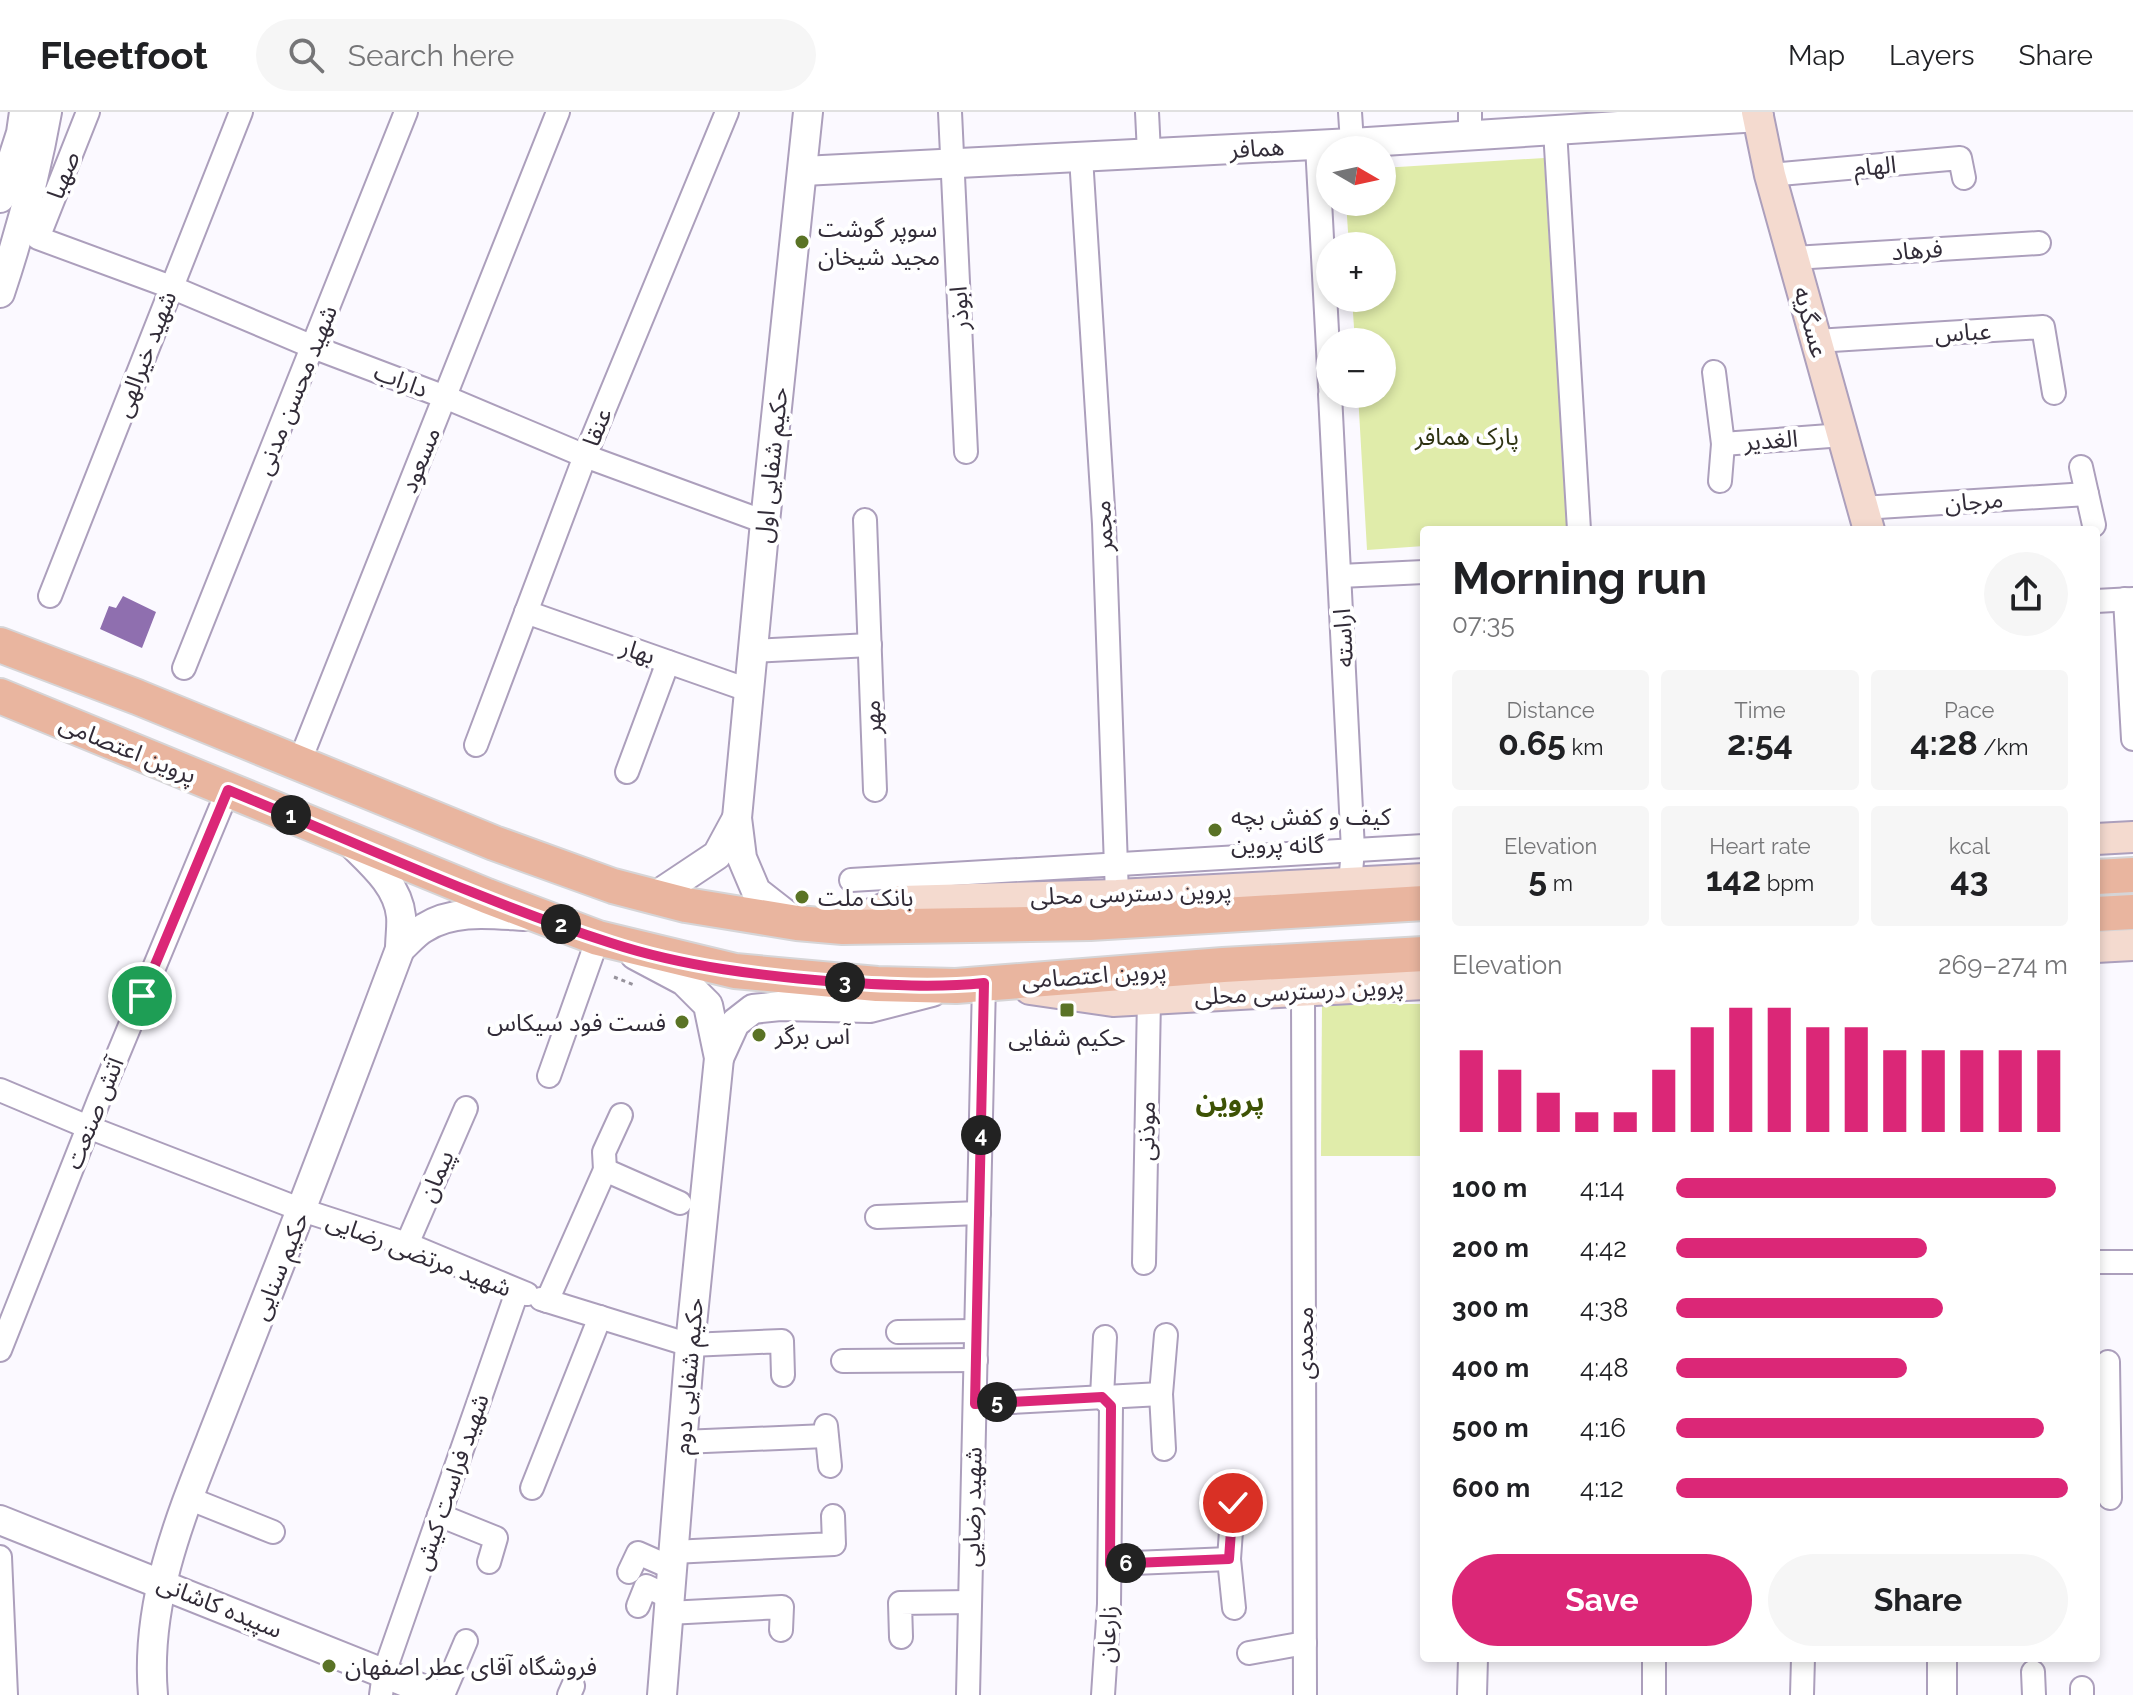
<!DOCTYPE html>
<meta charset="utf-8">
<style>
:root{--surface:#fff;--page:#f6f6f6;--text:#202124;--muted:#757577;--line:#e0e0e0;--accent:#db2777}
body{margin:0;font-family:Raleway,"Noto Sans Arabic",sans-serif;background:var(--page);color:var(--text);height:100vh;display:flex;flex-direction:column;font-size:30px;white-space:nowrap}
*{box-sizing:border-box;margin:0}
p{font-size:26px;color:var(--muted)}
.icon{flex:none;width:44px;height:44px;fill:none;stroke:currentColor;stroke-width:2;stroke-linecap:round;stroke-linejoin:round}
.map{position:relative;flex:1;overflow:hidden}
.side{position:absolute;left:1420px;top:414px;width:680px;height:1136px;display:flex;flex-direction:column;background:var(--surface);border-radius:8px;box-shadow:0 4px 12px #0003}
.side>*{flex:none}
.needle{width:52px;rotate:99deg}
.buttons{position:absolute;left:1316px;top:24px;display:grid;gap:16px}
.buttons a{display:grid;place-items:center;width:80px;height:80px;border-radius:50%;background:var(--surface);box-shadow:0 4px 12px #0003;font-size:40px}
.pin{position:absolute;display:grid;place-items:center;width:68px;height:68px;color:#fff;margin:-34px;border:4px solid #fff;border-radius:50%;box-shadow:0 2px 8px #0007}
.km{position:absolute;width:40px;height:40px;margin:-20px;border-radius:50%;background:#222;color:#fff;font-size:22px;line-height:40px;text-align:center}
.round{display:grid;place-items:center;flex:none;width:84px;height:84px;border-radius:42px;background:var(--page)}
.head{display:flex;align-items:center;justify-content:space-between;height:136px;padding:0 32px}
h1{font-size:44px;font-weight:700;line-height:60px}
.figures{display:grid;grid-template-columns:repeat(3,1fr);gap:12px;height:136px;padding:8px 32px}
.figures div{display:grid;align-content:center;border-radius:8px;background:var(--page);text-align:center}
.figures b{font-size:34px;font-weight:700}
.figures small{font-size:22px;font-weight:400}
.figures p{font-size:22px}
.chart{height:224px;padding:16px 32px}
.chart p{display:flex;justify-content:space-between}
.chart svg{width:100%;height:144px;margin-top:8px;stroke:var(--accent);stroke-width:6}
.button{display:flex;gap:16px;margin-top:auto;padding:16px 32px}
.button a{flex:1;height:92px;border-radius:48px;background:var(--accent);color:#fff;font-size:32px;font-weight:700;line-height:92px;text-align:center}
.button a+a{background:var(--page);color:var(--text)}
ul{padding:0 32px;list-style:none;font-size:26px}
li{display:grid;grid-template-columns:128px 96px 1fr;align-items:center;height:60px}
li i{height:20px;border-radius:10px;background:var(--accent)}
header{display:flex;align-items:center;gap:48px;box-sizing:border-box;height:112px;padding:0 40px;background:var(--surface);border-bottom:2px solid var(--line)}
header strong{font-size:38px}
nav{display:flex;gap:44px;margin-inline-start:auto;font-size:28px}
.search{width:560px;height:72px;background:var(--page);display:flex;align-items:center;gap:20px;box-sizing:border-box;padding:0 28px;border-radius:44px;color:var(--muted);font-size:30px}
.map>svg:first-child{display:block}
.green{fill:#e0ecaa}
.building{fill:#8f6faf}
.lines{fill:none;stroke-linecap:round;stroke-linejoin:round}
.minor-casing{stroke:#ac9fbc;stroke-width:26}
.tertiary-casing{stroke:#ac9fbc;stroke-width:32}
.secondary-casing{stroke:#ac9fbc;stroke-width:34}
.primary-casing{stroke:#d6d5d7;stroke-width:38}
.path{stroke:#97939c;stroke-width:3;stroke-dasharray:4 4;stroke-linecap:butt}
.minor{stroke:#fff;stroke-width:22}
.tertiary{stroke:#fff;stroke-width:28}
.secondary{stroke:#f4dacf;stroke-width:30}
.primary{stroke:#e9b59f;stroke-width:34}
.route-casing{stroke:#fff;stroke-width:16}
.route{stroke:#db2777;stroke-width:10}
.poi-dot{fill:#5a7325;stroke:#fff;stroke-width:3}
.labels{text-anchor:middle;dominant-baseline:central;stroke-width:8;stroke-linejoin:round;paint-order:stroke}
.street-label{font-size:24px;fill:#322c38;stroke:#fff}
.poi-label{font-size:24px;fill:#322c38;stroke:#fff;text-anchor:start}
.park-label{font-size:24px;fill:#2f3413;stroke:#fff}
.quarter-label{font-size:28px;font-weight:bold;fill:#3e5305;stroke:#fff}
</style>
<header>
<strong>Fleetfoot</strong>
<div class="search"><svg class="icon" aria-label="search" viewBox="0 0 24 24"><circle cx="10" cy="10" r="6"/><path d="M15 15l6 6"/></svg>Search here</div>
<nav><a>Map</a><a>Layers</a><a>Share</a></nav>
</header>
<div class="map">
<svg width="2133" height="1583" viewBox="0 0 2133 1583">
<rect width="100%" height="100%" fill="#fbf9ff"/>
<g class="green">
<path d="M1544,46L1567,418H1424V434L1367,438L1358,282H1382V230H1355L1352,186H1382V134H1349L1346,90H1382V56Z"/>
<path d="M1322,892H1424V1044H1321Z"/>
</g>
<path class="building" d="M123,484L156,500L142,536L100,517L109,494L116,496Z"/>
<g class="lines">
<g class="minor-casing">
<g id="minor">
<path d="M88,0L38,126L171,175L313,235L445,285L585,344L765,410"/>
<path d="M950,0L966,340"/>
<path d="M1147,0L1149,41"/>
<path d="M1350,0L1352,31"/>
<path d="M1470,0V22"/>
<path d="M1555,18L1579,418"/>
<path d="M1317,33L1330,275"/>
<path d="M1081,45L1104,412L1117,783"/>
<path d="M1770,63L1960,46L1964,66"/>
<path d="M1794,146L2039,131"/>
<path d="M1816,229L2043,215L2054,281"/>
<path d="M1714,260L1723,332L1843,323"/>
<path d="M1330,282L1353,738L1350,771"/>
<path d="M2081,355L2094,413"/>
<path d="M1720,369L1723,332"/>
<path d="M1862,396L2087,382"/>
<path d="M865,408L875,678"/>
<path d="M1340,464L1424,460"/>
<path d="M50,484L241,0"/>
<path d="M2125,487L2133,627"/>
<path d="M2096,489L2133,487"/>
<path d="M526,500L751,579"/>
<path d="M753,539L870,533"/>
<path d="M184,556L406,0"/>
<path d="M476,633L585,344L727,0"/>
<path d="M299,651L558,0"/>
<path d="M627,660L668,550"/>
<path d="M851,768L1424,734"/>
<path d="M1303,880L1305,1583"/>
<path d="M549,964L598,826"/>
<path d="M0,978L88,1015L302,1098L407,1132L527,1182"/>
<path d="M605,1058L604,1040L621,1003"/>
<path d="M877,1105L979,1101"/>
<path d="M407,1132L466,996"/>
<path d="M2096,1150H2133"/>
<path d="M1144,1151L1149,887"/>
<path d="M541,1187L690,1233L782,1229L783,1263"/>
<path d="M547,1189L605,1058L680,1091"/>
<path d="M898,1220L976,1219"/>
<path d="M0,1238L99,988L228,678"/>
<path d="M843,1249L976,1248"/>
<path d="M2108,1250L2110,1386"/>
<path d="M975,1292L1161,1282"/>
<path d="M826,1314L830,1354"/>
<path d="M682,1330L826,1324"/>
<path d="M1164,1337L1161,1282L1166,1223"/>
<path d="M532,1376L600,1205"/>
<path d="M188,1386L273,1420"/>
<path d="M1233,1391L1229,1447L1234,1496"/>
<path d="M439,1403L496,1426L489,1450"/>
<path d="M673,1440L834,1432L833,1404"/>
<path d="M0,1445L6,1583"/>
<path d="M1110,1452L1229,1447"/>
<path d="M629,1460L638,1441L672,1456"/>
<path d="M638,1494L646,1474L669,1485"/>
<path d="M668,1501L782,1495L781,1518"/>
<path d="M901,1525L900,1491L970,1490"/>
<path d="M1249,1541L1305,1531"/>
<path d="M2033,1560L2034,1583"/>
<path d="M2082,1576V1583"/>
<path d="M381,1583L384,1561L517,1180"/>
<path d="M443,1583L466,1529"/>
<path d="M569,1583L573,1574"/>
<path d="M968,1583L984,871"/>
<path d="M1103,1583L1109,1492L1111,1294L1102,1285L1105,1225"/>
<path d="M1654,1583V1546"/>
<path d="M1802,1583L1803,1546"/>
</g>
</g>
<g class="tertiary-casing">
<g id="tertiary">
<path d="M803,59L1352,31L1759,5"/>
<path d="M0,86L21,21L24,0"/>
<path d="M0,181C20,121 36,62 47,0"/>
<path d="M654,785L717,743L737,706"/>
<path d="M797,811L756,779L742,746L737,706L765,410L808,0"/>
<path d="M400,837C408,830 415,821 424,816C453,797 491,802 524,804"/>
<path d="M635,843L684,869L708,893L719,946L690,1233L662,1583"/>
<path d="M719,946L735,911L753,897L780,894L870,896L932,880"/>
<path d="M0,1408L438,1583"/>
<path d="M1942,1546V1583"/>
<path d="M153,1583C145,1492 179,1408 212,1325C232,1274 252,1223 272,1172C316,1061 358,949 400,837C400,826 402,814 401,804C398,773 371,751 350,730"/>
<path d="M1472,1583L1473,1546"/>
</g>
</g>
<g class="secondary-casing">
<g id="secondary">
<path d="M1757,0L1770,63L1869,418"/>
<path d="M2096,727L2133,725"/>
<path d="M844,814L901,789L1117,783L1424,767"/>
<path d="M2096,835L2133,833"/>
<path d="M1030,877L1113,889L1424,872"/>
</g>
</g>
<g class="primary-casing">
<g id="primary">
<path d="M0,533L137,585L494,731L613,774L686,793L797,811L843,815L1090,811L1424,791"/>
<path d="M0,584L487,784L598,826L735,859L877,872L956,874L1223,853L1424,842"/>
<path d="M2096,765L2133,763"/>
<path d="M2096,802L2133,800"/>
</g>
</g>
<path class="path" d="M614,865L634,873"/>
<use href="#minor" class="minor"/>
<use href="#tertiary" class="tertiary"/>
<use href="#secondary" class="secondary"/>
<use href="#primary" class="primary"/>
</g>
<g class="lines">
<g class="route-casing">
<path id="route" d="M142,884L228,678C355,730 481,789 611,831C684,855 763,864 838,870C887,873 936,876 984,871L975,1292L1102,1285L1111,1294L1110,1452L1229,1447L1233,1391"/>
</g>
<use href="#route" class="route"/>
</g>
<g class="poi-dot">
<circle cx="802" cy="130" r="8"/>
<circle cx="1215" cy="718" r="8"/>
<circle cx="802" cy="785" r="8"/>
<rect x="1059" y="890" width="16" height="16" rx="4"/>
<circle cx="682" cy="910" r="8"/>
<circle cx="759" cy="923" r="8"/>
<circle cx="329" cy="1554" r="8"/>
</g>
<g class="labels">
<g class="street-label">
<text transform="translate(1257 36) rotate(-3)">همافر</text>
<text transform="translate(1875 54) rotate(-5)">الهام</text>
<text transform="translate(63 63) rotate(-68)">صهبا</text>
<text transform="translate(1917 138) rotate(-4)">فرهاد</text>
<text transform="translate(959 196) rotate(-93)">ابوذر</text>
<text transform="translate(1811 210) rotate(75)">عسگریه</text>
<text transform="translate(1963 220) rotate(-3)">عباس</text>
<text transform="translate(145 242) rotate(-69)">شهید خیرالهی</text>
<text transform="translate(401 268) rotate(21)">داراب</text>
<text transform="translate(296 278) rotate(-68)">شهید محسن مدنی</text>
<text transform="translate(597 315) rotate(-68)">عنقا</text>
<text transform="translate(1771 328) rotate(-4)">الغدیر</text>
<text transform="translate(420 348) rotate(-68)">مسعود</text>
<text transform="translate(771 353) rotate(-84)">حکیم شفایی اول</text>
<text transform="translate(1974 389) rotate(-4)">مرجان</text>
<text transform="translate(1103 414) rotate(-93)">مجمر</text>
<text transform="translate(1343 526) rotate(-93)">اراسته</text>
<text transform="translate(638 539) rotate(19)">بهار</text>
<text transform="translate(872 605) rotate(-92)">مهر</text>
<text transform="translate(128 637) rotate(22)">پروین اعتصامی</text>
<text transform="translate(1131 781) rotate(-2)">پروین دسترسی محلی</text>
<text transform="translate(1094 863) rotate(-4)">پروین اعتصامی</text>
<text transform="translate(1299 879) rotate(-3)">پروین درسترسی محلی</text>
<text transform="translate(94 1001) rotate(-68)">آتش صنعت</text>
<text transform="translate(1146 1019) rotate(-89)">موذنی</text>
<text transform="translate(436 1064) rotate(-67)">پیمان</text>
<text transform="translate(419 1142) rotate(21)">شهید مرتضی رضایی</text>
<text transform="translate(280 1154) rotate(-68)">حکیم سنایی</text>
<text transform="translate(1304 1231) rotate(-90)">محمدی</text>
<text transform="translate(688 1264) rotate(-85)">حکیم شفایی دوم</text>
<text transform="translate(451 1370) rotate(-71)">شهید فراست کیش</text>
<text transform="translate(972 1395) rotate(-89)">شهید رضایی</text>
<text transform="translate(220 1494) rotate(22)">سپیده کاشانی</text>
<text transform="translate(1107 1522) rotate(-87)">زارعان</text>
</g>
<g class="poi-label">
<text x="818" y="116">سوپر گوشت<tspan x="818" dy="28">مجید شیخان</tspan></text>
<text x="1231" y="704">کیف و کفش بچه<tspan x="1231" dy="28">گانه پروین</tspan></text>
<text x="818" y="785">بانک ملت</text>
<text x="666" y="910" text-anchor="end">فست فود سیکاس</text>
<text x="775" y="923">آس برگر</text>
<text x="1067" y="925" text-anchor="middle">حکیم شفایی</text>
<text x="345" y="1554">فروشگاه آقای عطر اصفهان</text>
</g>
<g class="park-label">
<text x="1467" y="324">پارک همافر</text>
</g>
<g class="quarter-label">
<text x="1230" y="989">پروین</text>
</g>
</g>
</svg>
<div class="buttons">
<a><svg class="needle" viewBox="-14 -14 28 28"><path d="M0-13l5 13h-10z" fill="#e53935"/><path d="M0 13l5-13h-10z" fill="#757577"/></svg></a>
<a>+</a>
<a>−</a>
</div>
<div class="pin" style="left:142px;top:884px;background:#1e9e55"><svg class="icon" aria-label="arrive" viewBox="0 0 24 24"><path d="M6 21V4h12l-3 4 3 4H6"/></svg></div>
<div class="pin" style="left:1233px;top:1391px;background:#d93025"><svg class="icon" aria-label="check" viewBox="0 0 24 24"><path d="M5 12l5 5 9-10"/></svg></div>
<b class="km" style="left:291px;top:703px">1</b>
<b class="km" style="left:561px;top:812px">2</b>
<b class="km" style="left:845px;top:870px">3</b>
<b class="km" style="left:981px;top:1023px">4</b>
<b class="km" style="left:997px;top:1290px">5</b>
<b class="km" style="left:1126px;top:1451px">6</b>
<section class="side">
<div class="head"><div><h1>Morning run</h1><p>07:35</p></div><a class="round"><svg class="icon" aria-label="share" viewBox="0 0 24 24"><path d="M12 15V3M7 8l5-5 5 5M5 13v7h14v-7"/></svg></a></div>
<div class="figures">
<div><p>Distance</p><b>0.65<small> km</small></b></div>
<div><p>Time</p><b>2:54</b></div>
<div><p>Pace</p><b>4:28<small> /km</small></b></div>
</div>
<div class="figures">
<div><p>Elevation</p><b>5<small> m</small></b></div>
<div><p>Heart rate</p><b>142<small> bpm</small></b></div>
<div><p>kcal</p><b>43</b></div>
</div>
<div class="chart"><p><span>Elevation</span>269–274 m</p>
<svg viewBox="0 0 160 44" preserveAspectRatio="none"><path d="M5 44V19M15 44V25M25 44V32M35 44V38M45 44V38M55 44V25M65 44V12M75 44V6M85 44V6M95 44V12M105 44V12M115 44V19M125 44V19M135 44V19M145 44V19M155 44V19"/></svg>
</div>
<ul>
<li><b>100 m</b>4:14<i style="width:97%"></i></li>
<li><b>200 m</b>4:42<i style="width:64%"></i></li>
<li><b>300 m</b>4:38<i style="width:68%"></i></li>
<li><b>400 m</b>4:48<i style="width:59%"></i></li>
<li><b>500 m</b>4:16<i style="width:94%"></i></li>
<li><b>600 m</b>4:12<i style="width:100%"></i></li>
</ul>
<div class="button"><a>Save</a><a>Share</a></div>
</section>
</div>
